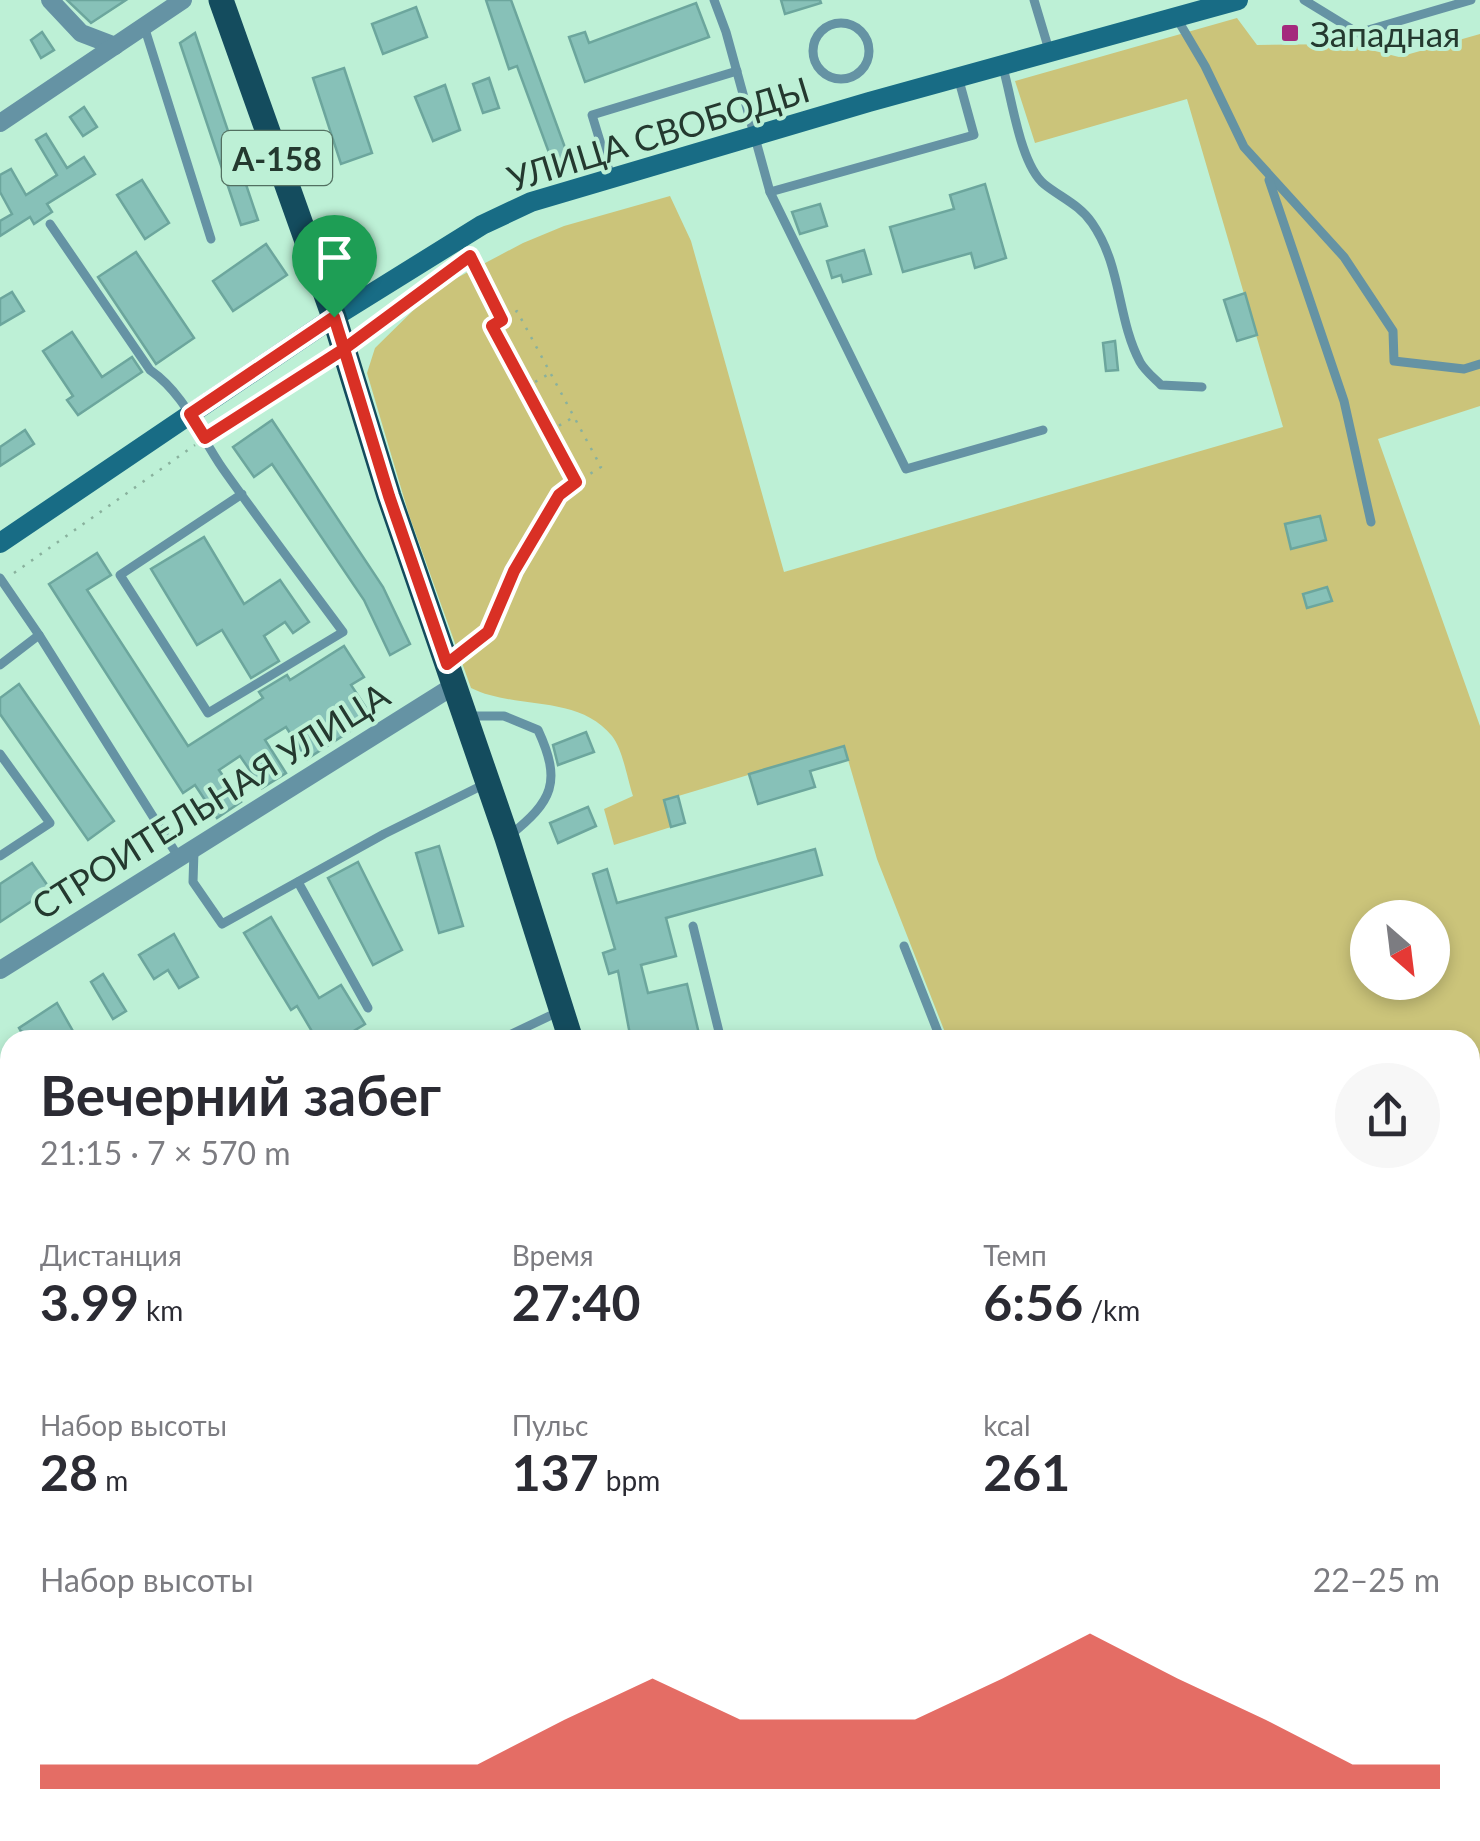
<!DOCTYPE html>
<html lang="ru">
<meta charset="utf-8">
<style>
:root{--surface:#fff;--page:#f7f7f7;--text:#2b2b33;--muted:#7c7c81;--accent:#d93025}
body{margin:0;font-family:Lato,sans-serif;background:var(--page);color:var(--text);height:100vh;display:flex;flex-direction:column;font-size:38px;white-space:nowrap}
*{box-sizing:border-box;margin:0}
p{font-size:32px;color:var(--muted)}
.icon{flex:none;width:55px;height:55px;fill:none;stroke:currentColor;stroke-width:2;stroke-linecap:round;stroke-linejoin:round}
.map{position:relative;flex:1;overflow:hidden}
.drawer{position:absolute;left:0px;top:1030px;width:1480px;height:812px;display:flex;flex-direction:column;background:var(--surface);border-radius:30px 30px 0 0;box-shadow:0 5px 15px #0003}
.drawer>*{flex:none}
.needle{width:65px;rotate:152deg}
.fabs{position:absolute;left:1350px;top:900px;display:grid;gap:20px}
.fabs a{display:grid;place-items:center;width:100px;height:100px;border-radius:50%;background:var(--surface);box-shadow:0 5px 15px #0003;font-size:50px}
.pin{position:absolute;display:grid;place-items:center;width:85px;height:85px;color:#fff;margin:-102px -42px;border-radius:50% 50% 50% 0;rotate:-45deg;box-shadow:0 0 10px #0007}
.pin .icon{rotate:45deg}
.round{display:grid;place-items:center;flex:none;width:105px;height:105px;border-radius:52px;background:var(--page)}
.headline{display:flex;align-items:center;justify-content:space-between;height:170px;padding:0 40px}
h1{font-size:55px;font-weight:700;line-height:75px}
.metrics{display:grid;grid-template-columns:repeat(3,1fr);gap:15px;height:170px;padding:10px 40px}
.metrics div{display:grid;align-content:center}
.metrics b{font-size:50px;font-weight:700}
.metrics small{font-size:28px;font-weight:400}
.metrics p{font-size:28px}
.chart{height:280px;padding:20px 40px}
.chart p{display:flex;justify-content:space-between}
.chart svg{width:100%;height:180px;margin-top:10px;fill:var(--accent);opacity:.7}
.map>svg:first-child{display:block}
.green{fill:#cbc47a;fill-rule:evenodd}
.building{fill:#87c1b8;stroke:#6ca69d;stroke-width:2.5}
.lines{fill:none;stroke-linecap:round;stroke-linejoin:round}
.path{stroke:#89b19d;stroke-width:2.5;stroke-dasharray:2.5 8;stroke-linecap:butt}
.lane{stroke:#6593a4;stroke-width:9}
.street{stroke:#6593a4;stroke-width:18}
.secondary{stroke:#186c85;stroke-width:20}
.primary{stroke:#144c5e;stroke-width:25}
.route-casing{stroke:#fff;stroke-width:20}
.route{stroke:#d93025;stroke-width:12}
.poi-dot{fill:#a4297d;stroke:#bdf0d6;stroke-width:4}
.labels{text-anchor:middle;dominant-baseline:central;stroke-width:8;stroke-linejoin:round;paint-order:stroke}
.shield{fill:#bdf0d6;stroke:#527061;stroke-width:2.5}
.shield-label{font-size:32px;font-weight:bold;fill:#24392f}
.poi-label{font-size:35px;fill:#24392f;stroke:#bdf0d6;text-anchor:start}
.street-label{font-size:35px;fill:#24392f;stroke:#bdf0d6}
</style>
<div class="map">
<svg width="1480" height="1841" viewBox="0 0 1480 1841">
<rect width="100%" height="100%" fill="#bdf0d6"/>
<path class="green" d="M1237,18L1257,45L1347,44L1399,57L1480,34V406L1378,439L1480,726V1097L1470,1101V1040H948L877,859L844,746L665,800L671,827L614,845L604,809L633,796C627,778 623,750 612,736C578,694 515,710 471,688L409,515L367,373L375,348L434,290L523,243L564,226L670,196L691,241L784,572L1283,427L1187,99L1035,143L1015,81ZM1368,918H1432V982H1368Z"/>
<g class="building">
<path d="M67,0H126L91,23Z"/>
<path d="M486,0H511L571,164L555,169L517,66L509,69Z"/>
<path d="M781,0H820L821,3L785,14Z"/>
<path d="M696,3L709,37L585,82L569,37L585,32L589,43Z"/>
<path d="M416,7L427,37L383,54L372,24Z"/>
<path d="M42,32L54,50L41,58L31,40Z"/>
<path d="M195,33L258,220L241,225L180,43Z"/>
<path d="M344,68L372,153L341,164L313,78Z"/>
<path d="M489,78L499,108L483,113L473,84Z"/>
<path d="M445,85L460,130L433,141L415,97Z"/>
<path d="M84,107L97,127L83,136L70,117Z"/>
<path d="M46,134L67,168L84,157L95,174L47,204L52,212L34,224L30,217L0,236V221L12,214L0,192V175L11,169L26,195L57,175L36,140Z"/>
<path d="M142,180L169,223L145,239L117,195Z"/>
<path d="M985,184L1006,258L975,268L971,253L903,272L890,227L954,209L950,195Z"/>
<path d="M820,204L827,226L800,234L792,212Z"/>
<path d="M266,244L287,275L233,311L213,281Z"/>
<path d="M864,250L871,274L843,282L841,275L832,278L827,261Z"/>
<path d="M136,252L194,338L156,364L98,277Z"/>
<path d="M12,292L24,311L0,325V299Z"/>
<path d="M1245,293L1257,335L1237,341L1224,300Z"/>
<path d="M72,332L102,377L132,357L142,372L78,415L67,400L73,396L43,351Z"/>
<path d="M1115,341L1118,370L1106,371L1103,343Z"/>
<path d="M272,420L383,587L410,644L390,655L364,600L272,464L254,477L233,447Z"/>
<path d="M25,430L34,444L0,466V447Z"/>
<path d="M1320,516L1326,540L1291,549L1285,524Z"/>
<path d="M204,537L244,604L280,580L309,622L293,633L285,622L264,636L279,661L251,678L222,630L197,645L151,569Z"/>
<path d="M97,553L111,575L87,590L188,746L263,698L259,692L287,675L290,680L344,646L364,677L351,685L372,717L307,759L286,727L265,740L286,773L262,788L240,756L219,770L241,802L217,818L195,785L183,793L49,584Z"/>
<path d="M1327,587L1332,601L1307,608L1303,594Z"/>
<path d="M19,684L114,821L88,840L0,714V698Z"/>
<path d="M586,732L594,752L558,765L553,745Z"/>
<path d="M844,746L848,760L810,771L815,787L758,804L749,774Z"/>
<path d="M678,796L685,823L671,827L664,800Z"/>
<path d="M588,807L596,826L558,843L550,823Z"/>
<path d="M439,846L463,926L439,933L416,853Z"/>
<path d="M815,849L822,875L666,918L676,956L641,965L648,993L687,984L700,1038L631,1040L618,971L609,974L603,953L615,949L593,874L607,869L617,903Z"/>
<path d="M358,862L402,950L373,965L328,878Z"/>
<path d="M32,863L50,889L0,922V884Z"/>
<path d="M271,917L319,998L341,985L365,1024L339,1040H317L297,1006L291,1010L244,933Z"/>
<path d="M174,934L198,977L179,988L168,970L154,979L139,955Z"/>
<path d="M103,974L126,1011L113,1019L91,982Z"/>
<path d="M57,1003L78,1040H26L19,1028Z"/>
</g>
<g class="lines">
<g class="path">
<path d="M361,336L470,257L502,320L493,325L577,482L601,467L517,311L502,320"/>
<path d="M526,387L549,374"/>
<path d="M550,431L572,418"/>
<path d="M214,432L325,360"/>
<path d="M14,573L195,445"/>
<path d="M463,651L488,632L514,571L540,533L559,495L575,483"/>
<path d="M752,1832L759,1841"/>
<path d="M731,1841L749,1832"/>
</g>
<g class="lane">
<path d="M714,0L726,32L770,192L974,135L958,77"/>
<path d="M1034,0L1049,50"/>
<path d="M1304,0L1358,33L1471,0"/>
<path d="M1176,17L1205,66L1244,147L1344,257L1393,331L1394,361L1464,369L1480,364"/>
<circle cx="841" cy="51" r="28"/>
<path d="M144,26L211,239"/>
<path d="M1003,68C1012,98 1020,164 1044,184C1060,197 1080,205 1092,223C1122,266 1117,319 1140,362C1145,371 1154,378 1161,385L1202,387"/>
<path d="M611,177L592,115L737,71"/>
<path d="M1269,180L1344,401L1371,522"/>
<path d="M770,192L906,469L1043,430"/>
<path d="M50,224L150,370C186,395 199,435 223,469C262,524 303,578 343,632L208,713L120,575L242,494"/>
<path d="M0,578L39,635"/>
<path d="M0,665L39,635L179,858"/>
<path d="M468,716H504L538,730C562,782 553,801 509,836"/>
<path d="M0,754L50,823L0,856"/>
<path d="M194,851L193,882L222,924L384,834L485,784"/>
<path d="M298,882L368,1008"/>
<path d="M693,926L721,1040"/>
<path d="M904,946L941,1040"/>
<path d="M499,1040L560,1011"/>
<path d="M705,1841L712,1832"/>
</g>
<g class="street">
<path d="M50,0L81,33L115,46"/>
<path d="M0,123L183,0"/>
<path d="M0,970L455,685"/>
<path d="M0,1441L10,1436"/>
<path d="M0,1763L10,1758"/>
</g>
<g class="secondary">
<path d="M0,543L334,317L482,225L531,202L869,102L1238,0"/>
<path d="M633,1841L651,1832"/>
</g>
<g class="primary">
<path d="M221,0L334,317L389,496L507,838L571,1040"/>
<path d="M835,1832L838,1841"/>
</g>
</g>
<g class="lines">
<g class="route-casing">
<path id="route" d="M334,317L190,414L205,438L344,349L389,496L447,664L488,632L514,571L559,495L576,482L492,326L502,320L470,256L344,349L334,317"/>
</g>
<use href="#route" class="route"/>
</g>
<rect class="poi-dot" x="1280" y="23" width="20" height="20" rx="5"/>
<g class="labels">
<rect class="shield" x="222" y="131" width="110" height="54" rx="8"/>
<g class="shield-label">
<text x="277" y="158">А-158</text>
</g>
<g class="poi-label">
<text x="1310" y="33">Западная</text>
</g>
<g class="street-label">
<text transform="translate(658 133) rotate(-17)">УЛИЦА СВОБОДЫ</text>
<text transform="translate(210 800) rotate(-32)">СТРОИТЕЛЬНАЯ УЛИЦА</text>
</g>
</g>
</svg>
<div class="fabs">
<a><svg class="needle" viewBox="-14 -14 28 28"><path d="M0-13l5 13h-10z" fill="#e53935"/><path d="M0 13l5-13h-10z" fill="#7c7c81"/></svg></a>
</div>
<div class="pin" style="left:334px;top:317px;background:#1e9e55"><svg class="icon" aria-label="arrive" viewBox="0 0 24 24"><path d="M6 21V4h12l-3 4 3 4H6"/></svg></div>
<section class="drawer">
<div class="headline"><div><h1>Вечерний забег</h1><p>21:15 · 7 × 570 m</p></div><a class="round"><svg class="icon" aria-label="share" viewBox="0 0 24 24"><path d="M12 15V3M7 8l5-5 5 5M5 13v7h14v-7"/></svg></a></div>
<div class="metrics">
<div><p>Дистанция</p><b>3.99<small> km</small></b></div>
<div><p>Время</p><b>27:40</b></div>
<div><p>Темп</p><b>6:56<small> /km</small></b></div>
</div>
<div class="metrics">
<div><p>Набор высоты</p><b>28<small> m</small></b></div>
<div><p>Пульс</p><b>137<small> bpm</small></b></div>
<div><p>kcal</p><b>261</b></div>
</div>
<div class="chart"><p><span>Набор высоты</span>22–25 m</p>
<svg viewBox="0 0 160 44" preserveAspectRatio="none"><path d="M0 44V38L10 38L20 38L30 38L40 38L50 38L60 27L70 17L80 27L90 27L100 27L110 17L120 6L130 17L140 27L150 38L160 38V44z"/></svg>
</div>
</section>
</div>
